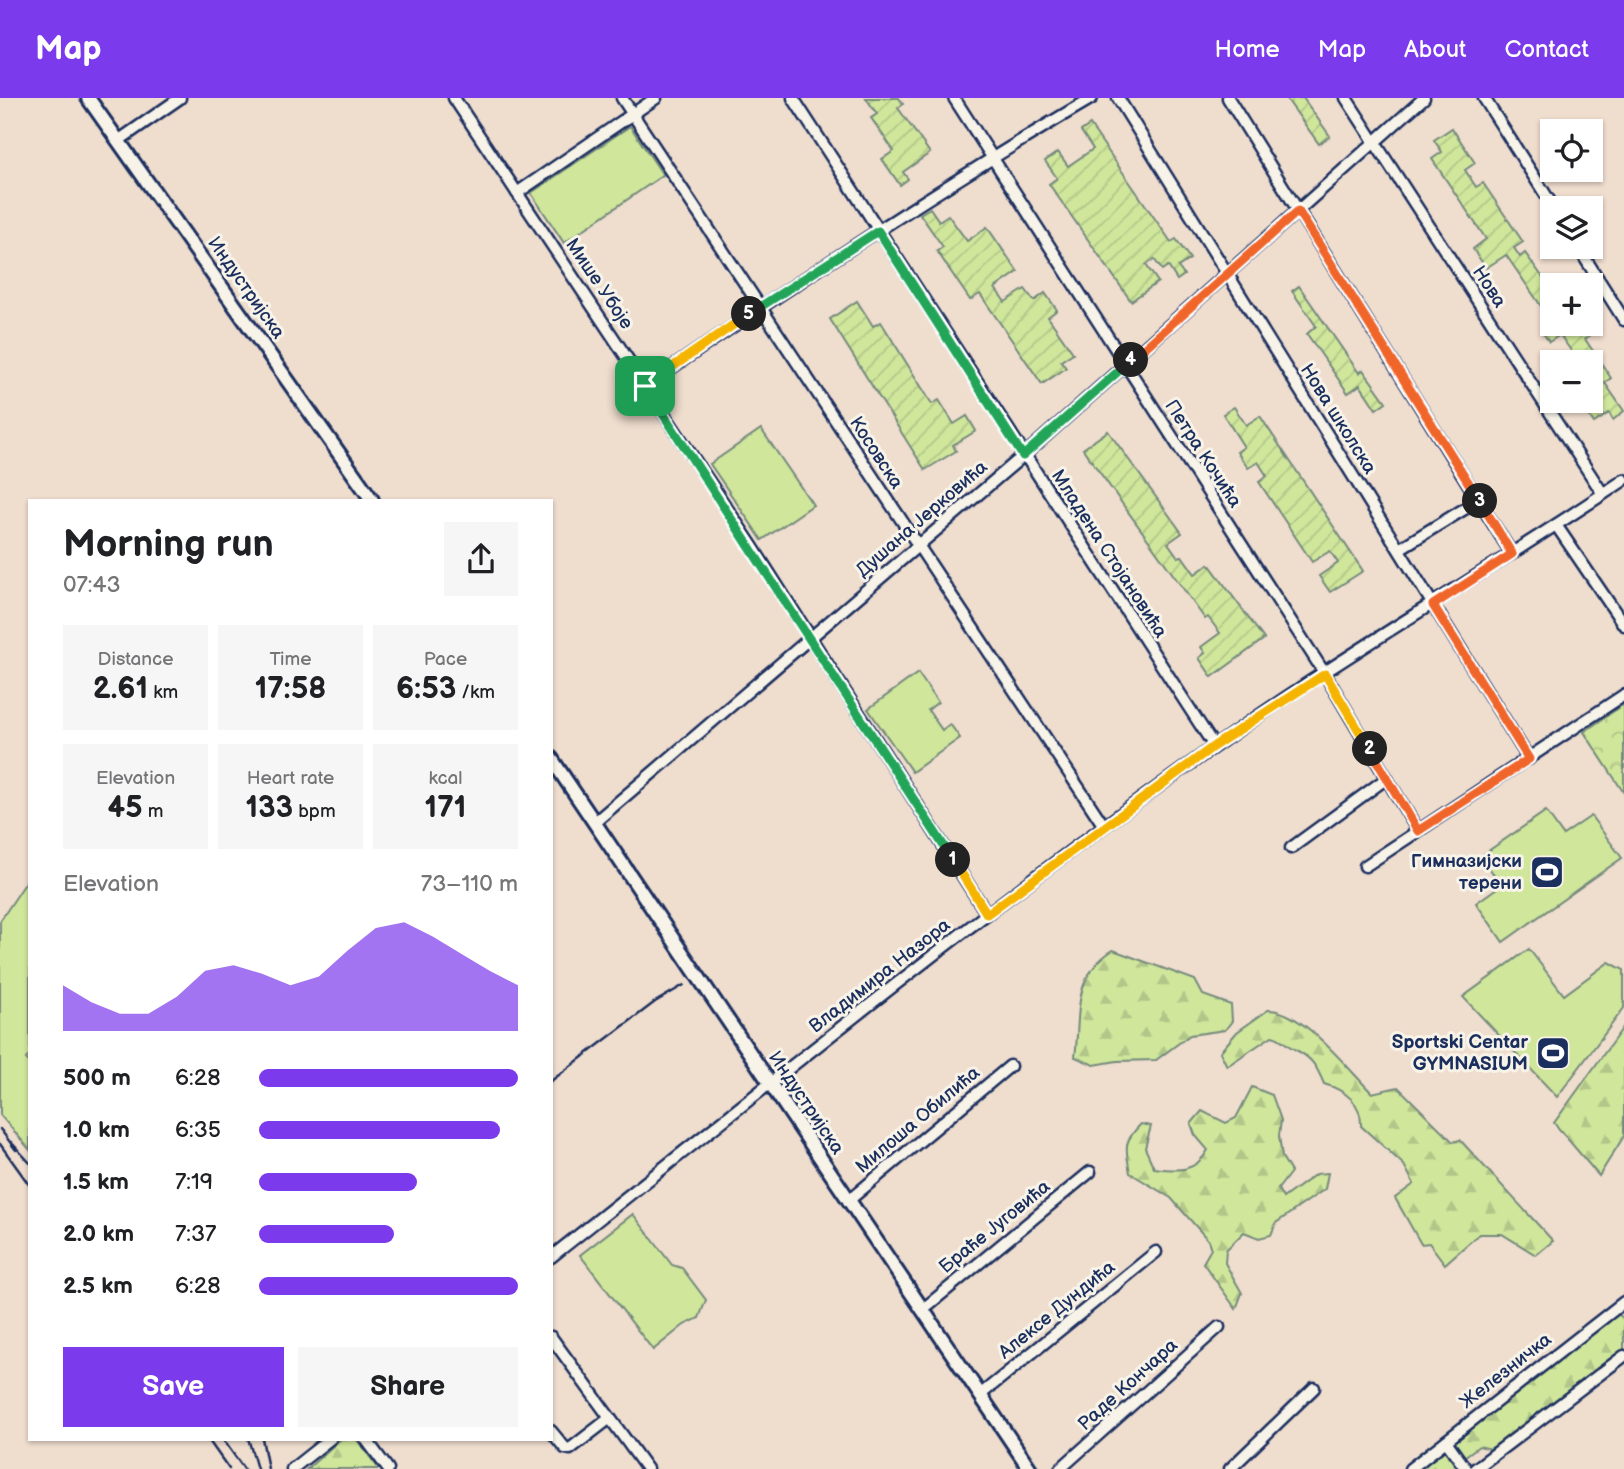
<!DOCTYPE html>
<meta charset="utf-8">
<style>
:root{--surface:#fff;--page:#f6f6f6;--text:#202124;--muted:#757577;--accent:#7c3aed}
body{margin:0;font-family:"Balsamiq Sans",sans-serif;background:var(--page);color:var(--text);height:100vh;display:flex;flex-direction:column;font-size:26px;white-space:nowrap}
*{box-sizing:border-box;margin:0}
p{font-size:23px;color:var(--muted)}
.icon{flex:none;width:38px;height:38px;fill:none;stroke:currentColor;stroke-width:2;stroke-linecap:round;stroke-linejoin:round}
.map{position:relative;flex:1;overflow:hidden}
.details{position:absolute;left:28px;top:401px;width:525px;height:942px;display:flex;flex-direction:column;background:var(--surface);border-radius:0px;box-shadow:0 2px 5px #0004}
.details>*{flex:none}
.tools{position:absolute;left:1540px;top:21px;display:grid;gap:14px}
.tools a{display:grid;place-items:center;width:63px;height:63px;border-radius:0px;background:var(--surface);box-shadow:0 2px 5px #0004;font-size:35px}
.pin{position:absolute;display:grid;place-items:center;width:60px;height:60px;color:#fff;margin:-30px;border-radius:14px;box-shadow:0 4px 10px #0006}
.km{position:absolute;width:35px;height:35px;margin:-18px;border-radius:50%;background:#222;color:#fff;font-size:19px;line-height:35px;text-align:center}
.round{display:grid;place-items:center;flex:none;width:74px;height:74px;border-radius:0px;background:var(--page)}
.overview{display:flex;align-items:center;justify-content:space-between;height:119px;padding:0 35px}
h1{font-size:38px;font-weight:700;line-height:52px}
.metrics{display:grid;grid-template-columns:repeat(3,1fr);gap:10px;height:119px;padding:7px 35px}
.metrics div{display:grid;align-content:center;border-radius:0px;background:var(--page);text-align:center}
.metrics b{font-size:30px;font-weight:700}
.metrics small{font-size:19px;font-weight:400}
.metrics p{font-size:19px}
.chart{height:196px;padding:14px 35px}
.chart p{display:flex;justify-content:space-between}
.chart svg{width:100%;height:126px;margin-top:7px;fill:var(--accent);opacity:.7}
.primary-button{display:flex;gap:14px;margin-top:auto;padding:14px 35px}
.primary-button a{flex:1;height:80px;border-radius:0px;background:var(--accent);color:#fff;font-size:28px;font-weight:700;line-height:80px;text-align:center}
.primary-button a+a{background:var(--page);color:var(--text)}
ul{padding:0 35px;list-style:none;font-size:23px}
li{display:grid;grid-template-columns:112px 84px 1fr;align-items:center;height:52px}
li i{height:18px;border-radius:9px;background:var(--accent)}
header{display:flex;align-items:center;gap:42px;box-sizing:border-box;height:98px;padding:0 35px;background:var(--accent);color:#fff}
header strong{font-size:33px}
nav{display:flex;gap:38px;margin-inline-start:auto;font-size:24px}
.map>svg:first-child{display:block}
.grass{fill:#cfe69b;stroke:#758a7c;stroke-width:2}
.forest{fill:url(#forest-firs);stroke:#758a7c;stroke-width:2}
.park{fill:url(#park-crowns);stroke:#758a7c;stroke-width:2}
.garden{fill:url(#garden-furrows);stroke:#758a7c;stroke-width:2}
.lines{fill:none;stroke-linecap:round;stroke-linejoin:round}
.minor-casing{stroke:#1b2f5e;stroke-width:15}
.major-casing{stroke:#1b2f5e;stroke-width:18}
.minor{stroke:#f7f3e8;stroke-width:10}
.major{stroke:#f7f3e8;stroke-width:12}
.rail{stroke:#1b2f5e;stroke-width:2.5}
.split-1-casing{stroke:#fff;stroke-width:14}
.split-2-casing{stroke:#fff;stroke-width:14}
.split-3-casing{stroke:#fff;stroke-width:14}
.split-4-casing{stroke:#fff;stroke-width:14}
.split-5-casing{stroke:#fff;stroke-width:14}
.split-6-casing{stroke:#fff;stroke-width:14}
.split-1{stroke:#22a559;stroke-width:9}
.split-2{stroke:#f5b400;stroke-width:9}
.split-3{stroke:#f0652b;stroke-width:9}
.split-4{stroke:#f0652b;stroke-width:9}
.split-5{stroke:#22a559;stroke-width:9}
.split-6{stroke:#f5b400;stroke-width:9}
.labels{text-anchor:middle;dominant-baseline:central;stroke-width:6;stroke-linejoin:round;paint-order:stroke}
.street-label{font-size:19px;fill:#1b2f5e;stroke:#f7f3e8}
.poi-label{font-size:19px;font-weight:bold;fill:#1b2f5e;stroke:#f7f3e8;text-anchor:end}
</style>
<header>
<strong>Map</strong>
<nav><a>Home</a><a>Map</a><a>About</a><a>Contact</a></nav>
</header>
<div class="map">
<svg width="1624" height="1371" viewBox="0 0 1624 1371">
<defs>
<pattern id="forest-firs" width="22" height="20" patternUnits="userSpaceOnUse" patternTransform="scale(1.75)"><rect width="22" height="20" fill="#cfe69b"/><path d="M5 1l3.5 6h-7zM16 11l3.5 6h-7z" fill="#b1c688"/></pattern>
<pattern id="park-crowns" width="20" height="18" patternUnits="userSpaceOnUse" patternTransform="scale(1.75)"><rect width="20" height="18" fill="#cfe69b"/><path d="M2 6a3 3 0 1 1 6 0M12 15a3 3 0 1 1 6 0" fill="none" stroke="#b1c688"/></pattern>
<pattern id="garden-furrows" width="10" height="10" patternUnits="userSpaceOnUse" patternTransform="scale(1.75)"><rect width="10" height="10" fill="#cfe69b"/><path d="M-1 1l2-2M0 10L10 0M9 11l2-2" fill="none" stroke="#b1c688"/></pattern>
</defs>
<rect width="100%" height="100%" fill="#efddce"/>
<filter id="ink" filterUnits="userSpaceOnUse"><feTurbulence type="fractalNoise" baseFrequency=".0143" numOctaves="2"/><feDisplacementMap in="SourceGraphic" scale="14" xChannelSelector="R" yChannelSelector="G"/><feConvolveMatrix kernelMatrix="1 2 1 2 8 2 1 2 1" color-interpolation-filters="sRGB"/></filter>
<g filter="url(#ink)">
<g class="grass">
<path d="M630,28L663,77L564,145L531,95Z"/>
<path d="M761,331L813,407L762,442L710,366Z"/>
<path d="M918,575L938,604L928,612L942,632L950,626L960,640L912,674L868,611Z"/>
<path d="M1546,713L1563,737L1591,718L1622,760L1503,844L1476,805L1501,787L1481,758Z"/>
<path d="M30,778V956L26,961L30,965V1052L0,1017V823Z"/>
<path d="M1529,851L1564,897L1609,864L1624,872V910L1557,999L1463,899Z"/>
<path d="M633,1116L672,1167L682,1170L706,1202L699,1220L684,1227L653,1252L580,1157Z"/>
</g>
<g class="forest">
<path d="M1113,852L1195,882L1203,897L1231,907L1232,923L1225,932L1190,937L1156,962L1117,963L1094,967L1075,959C1081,916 1071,879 1113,852Z"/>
<path d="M1268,912C1302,911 1348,971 1372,995L1398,989L1453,1044L1460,1042L1553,1143L1536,1157L1502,1136H1479L1445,1166L1429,1145L1421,1146L1395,1100L1414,1086L1404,1067L1361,1028C1362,1005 1345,992 1324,986C1317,969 1312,960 1296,952C1286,948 1283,940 1272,938L1227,968L1220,954L1237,934Z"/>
<path d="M1624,928V1038L1599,1078L1554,1025Z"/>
<path d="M1252,989L1272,997L1281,1022L1279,1038L1282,1059L1291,1074L1278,1091L1283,1100L1316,1076L1328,1075L1325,1091L1276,1125L1271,1137L1259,1140L1244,1134L1226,1152L1225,1165L1242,1195L1236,1211L1203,1165L1211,1151L1208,1142L1171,1100L1130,1075C1126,1050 1122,1045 1141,1026L1151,1028L1145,1050L1154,1070C1178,1073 1195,1075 1208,1052L1195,1037L1191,1026L1202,1013L1226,1025L1236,1020Z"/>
<path d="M1618,1216L1624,1221V1251L1491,1351L1479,1348L1464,1359L1452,1344Z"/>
<path d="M341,1341H356L379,1371H307Z"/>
<path d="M1444,1351L1460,1371H1419Z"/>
</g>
<path class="park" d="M1624,606V695L1584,634Z"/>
<g class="garden">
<path d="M866,0H899L903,6L898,10L930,55L903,74L908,81L900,87L882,61L894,53L871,20L877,16Z"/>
<path d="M1286,0H1303L1330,38L1319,46Z"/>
<path d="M1090,27L1171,144L1176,141L1190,161L1178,169L1184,177L1177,182L1168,168L1162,172L1154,161L1146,167L1158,184L1131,203L1049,86L1057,80L1045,63L1058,54L1068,68L1093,51L1081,33Z"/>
<path d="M1452,30L1475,65L1465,72L1476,89L1483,85L1523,144L1514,150L1520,159L1525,155L1552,192V226H1591V222L1598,232L1585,241L1611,280L1605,285L1624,313L1613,322L1609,315L1594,325L1585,311L1602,299L1591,282V264H1579L1560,237L1549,244L1541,232L1552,224L1506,157L1486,170L1473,151L1486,141L1432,61L1442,54L1434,42Z"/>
<path d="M930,110L939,123L948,117L967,143L987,129L1018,174L995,190L1005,204L1025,191L1034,203L1045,195L1057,212L1048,219L1073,255L1061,263L1066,270L1042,286L980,196L970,202L937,153L943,149L920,116Z"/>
<path d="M1299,188L1359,275L1363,272L1386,304L1376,311L1360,287L1348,295L1307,236L1316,228L1292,193Z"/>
<path d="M857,203L873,228L881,224L932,306L939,302L954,326L967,318L976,333L953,347L956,353L925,372L830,221Z"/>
<path d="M1234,309L1246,327L1260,318L1363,473L1330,494L1319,478L1338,465L1330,453L1312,464L1259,384L1267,378L1258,364L1248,370L1237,354L1244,349L1223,316Z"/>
<path d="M1108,333L1182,435L1168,445L1178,459L1182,458L1195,476L1209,466L1264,541L1212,579L1199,560L1205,555L1201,549L1220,535L1208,519L1205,521L1083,351Z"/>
</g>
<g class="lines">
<g class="minor-casing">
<g id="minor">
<path d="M454,0L752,448L987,816"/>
<path d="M622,0L1104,728"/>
<path d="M793,0L1214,648"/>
<path d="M954,0L1325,576L1418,733"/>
<path d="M1118,0L1529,661"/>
<path d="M1228,0L1512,456"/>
<path d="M1346,0L1603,396"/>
<path d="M1484,0L1554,110"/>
<path d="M118,43L180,0"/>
<path d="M517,95L656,0"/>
<path d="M1578,149L1624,222"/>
<path d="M645,288C791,188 939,90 1092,0"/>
<path d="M1556,427L1624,527"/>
<path d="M1399,451L1479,402"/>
<path d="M595,724L1023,358L1424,0"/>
<path d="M1291,750L1387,680"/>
<path d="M1365,768L1624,597"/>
<path d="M848,1103L1010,968"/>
<path d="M551,1159C769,987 984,811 1211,651C1345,556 1488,474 1624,382"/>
<path d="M922,1212L1090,1074"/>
<path d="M551,1239L647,1371"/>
<path d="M980,1297L1156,1154"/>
<path d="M551,1333L565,1350L570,1351L610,1320"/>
<path d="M365,1340L388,1371"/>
<path d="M1446,1343L1466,1371"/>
<path d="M292,1371L331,1340"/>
<path d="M1060,1371L1219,1229"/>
<path d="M1230,1371L1314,1290"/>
<path d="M1410,1371L1624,1204"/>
<path d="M1475,1371L1624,1258"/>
</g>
</g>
<g class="major-casing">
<g id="major">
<path d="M88,0L372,402"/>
<path d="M551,660L1030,1371"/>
</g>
</g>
<use href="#minor" class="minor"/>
<use href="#major" class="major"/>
<g class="rail">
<path d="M551,983L655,904L684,887"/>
<path d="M0,1031L16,1052"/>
<path d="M11,1044L30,1065"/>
<path d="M0,1046L30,1088"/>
<path d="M207,1340L229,1371"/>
<path d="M222,1340L244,1371"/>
<path d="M248,1340L257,1371"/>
<path d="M262,1340L268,1371"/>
</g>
</g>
</g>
<g class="lines" filter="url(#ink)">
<g class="split-1-casing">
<path id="split-1" d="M645,288L953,762"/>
</g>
<g class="split-2-casing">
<path id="split-2" d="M953,762L987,816L1214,648L1325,576L1370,651"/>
</g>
<g class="split-3-casing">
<path id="split-3" d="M1370,651L1418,733L1529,661L1433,507L1512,456L1480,403"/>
</g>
<g class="split-4-casing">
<path id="split-4" d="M1131,262L1298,113L1480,403"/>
</g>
<g class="split-5-casing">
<path id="split-5" d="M749,216L878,133L1023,358L1131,262"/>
</g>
<g class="split-6-casing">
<path id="split-6" d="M645,288L749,216"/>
</g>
<use href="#split-1" class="split-1"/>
<use href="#split-2" class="split-2"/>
<use href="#split-3" class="split-3"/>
<use href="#split-4" class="split-4"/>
<use href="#split-5" class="split-5"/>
<use href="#split-6" class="split-6"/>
</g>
<defs>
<g id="stadium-square" transform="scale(1.75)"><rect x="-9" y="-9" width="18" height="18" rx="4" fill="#1b2f5e" stroke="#f7f3e8"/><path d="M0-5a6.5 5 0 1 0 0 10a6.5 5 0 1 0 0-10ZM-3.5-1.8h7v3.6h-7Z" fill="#fff"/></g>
</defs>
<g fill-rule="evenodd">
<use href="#stadium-square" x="1547" y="774"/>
<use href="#stadium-square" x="1553" y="955"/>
</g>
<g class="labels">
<g class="street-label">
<text transform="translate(599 186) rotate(56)">Мише Убоје</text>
<text transform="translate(1489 189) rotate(57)">Нова</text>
<text transform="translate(246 190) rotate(55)">Индустријска</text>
<text transform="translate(1338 321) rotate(58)">Нова школска</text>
<text transform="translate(876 355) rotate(57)">Косовска</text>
<text transform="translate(1203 356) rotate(57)">Петра Кочића</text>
<text transform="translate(922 421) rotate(-41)">Душана Јерковића</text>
<text transform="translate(1109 456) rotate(57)">Младена Стојановића</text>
<text transform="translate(880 878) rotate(-38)">Владимира Назора</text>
<text transform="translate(806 1005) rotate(56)">Индустријска</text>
<text transform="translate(918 1022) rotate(-40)">Милоша Обилића</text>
<text transform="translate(995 1129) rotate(-39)">Браће Југовића</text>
<text transform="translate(1057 1212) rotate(-39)">Алексе Дундића</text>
<text transform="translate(1506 1273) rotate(-38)">Железничка</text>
<text transform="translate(1128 1287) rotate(-42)">Раде Кончара</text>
</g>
<g class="poi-label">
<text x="1522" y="763">Гимназијски<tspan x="1522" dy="22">терени</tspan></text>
<text x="1528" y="944">Sportski Centar<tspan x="1528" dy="22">GYMNASIUM</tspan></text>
</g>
</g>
</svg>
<div class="tools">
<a><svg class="icon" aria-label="locate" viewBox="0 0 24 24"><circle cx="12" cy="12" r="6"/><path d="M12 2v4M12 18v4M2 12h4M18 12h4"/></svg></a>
<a><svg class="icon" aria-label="layers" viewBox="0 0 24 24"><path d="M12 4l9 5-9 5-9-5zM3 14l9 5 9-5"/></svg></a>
<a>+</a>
<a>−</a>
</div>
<div class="pin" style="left:645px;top:288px;background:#1e9e55"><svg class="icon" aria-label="arrive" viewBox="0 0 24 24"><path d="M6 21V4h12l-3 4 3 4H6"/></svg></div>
<b class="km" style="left:953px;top:762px">1</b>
<b class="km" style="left:1370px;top:651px">2</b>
<b class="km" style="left:1480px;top:403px">3</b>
<b class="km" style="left:1131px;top:262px">4</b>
<b class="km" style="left:749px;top:216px">5</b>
<section class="details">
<div class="overview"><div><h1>Morning run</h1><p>07:43</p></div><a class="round"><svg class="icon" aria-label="share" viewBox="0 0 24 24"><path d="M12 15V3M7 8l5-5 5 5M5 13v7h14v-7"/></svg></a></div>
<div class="metrics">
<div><p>Distance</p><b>2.61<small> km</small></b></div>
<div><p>Time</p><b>17:58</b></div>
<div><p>Pace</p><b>6:53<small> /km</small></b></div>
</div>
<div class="metrics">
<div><p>Elevation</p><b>45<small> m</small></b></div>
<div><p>Heart rate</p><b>133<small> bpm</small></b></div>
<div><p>kcal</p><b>171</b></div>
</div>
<div class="chart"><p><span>Elevation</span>73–110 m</p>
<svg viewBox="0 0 160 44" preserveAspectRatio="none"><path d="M0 44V28L10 34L20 38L30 38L40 32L50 23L60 21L70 24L80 28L90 25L100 16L110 8L120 6L130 11L140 17L150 23L160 28V44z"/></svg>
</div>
<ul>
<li><b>500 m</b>6:28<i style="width:100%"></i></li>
<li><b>1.0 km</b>6:35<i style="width:93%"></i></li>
<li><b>1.5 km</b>7:19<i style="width:61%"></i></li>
<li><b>2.0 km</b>7:37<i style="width:52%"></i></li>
<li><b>2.5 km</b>6:28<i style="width:100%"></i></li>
</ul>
<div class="primary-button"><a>Save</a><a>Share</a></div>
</section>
</div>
